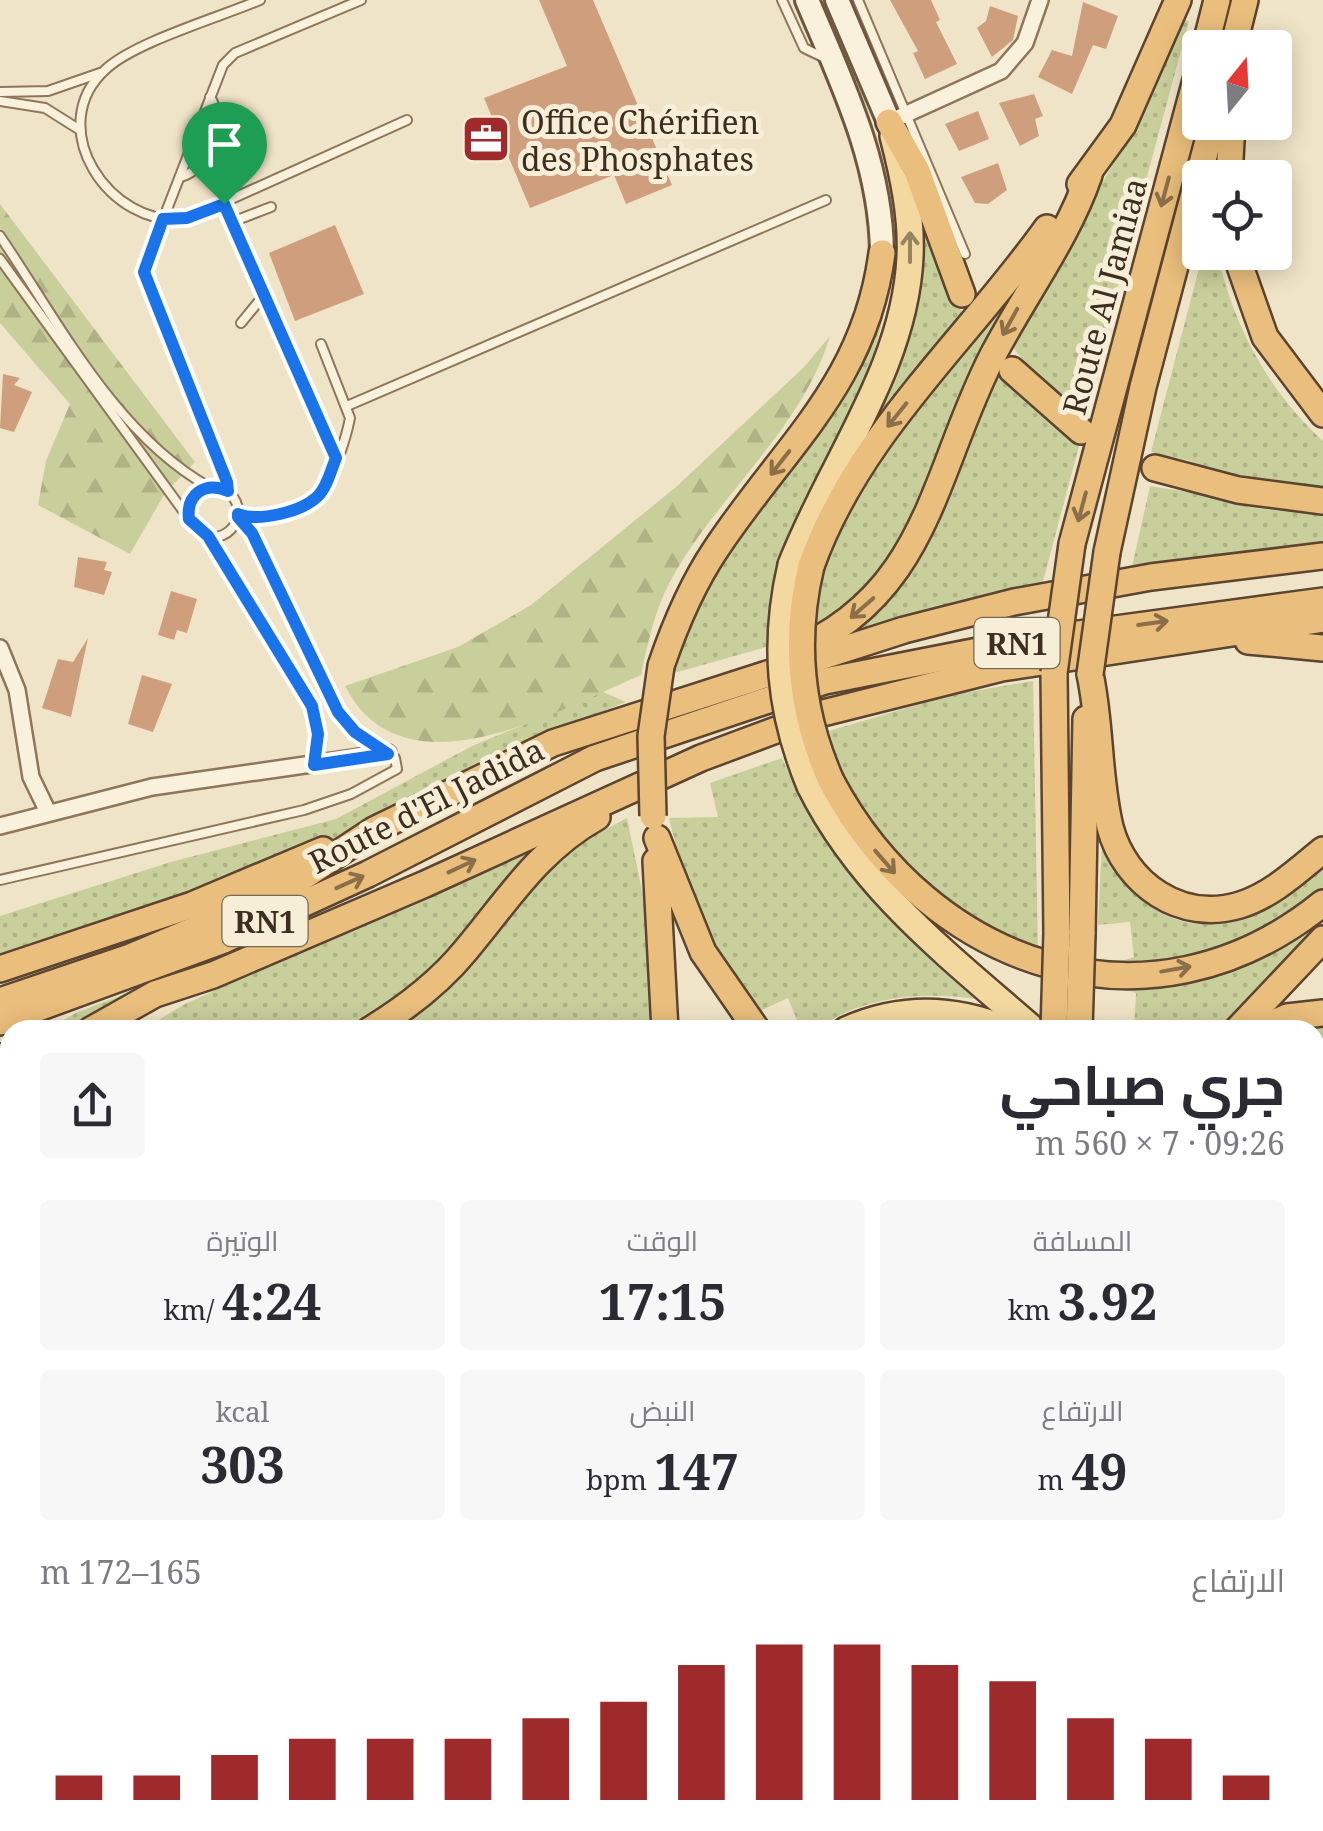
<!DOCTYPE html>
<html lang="ar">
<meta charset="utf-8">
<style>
:root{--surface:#fff;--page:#f7f7f7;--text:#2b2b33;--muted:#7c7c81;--accent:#9e2a2b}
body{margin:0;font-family:"Noto Serif",Cairo,serif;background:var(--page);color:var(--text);direction:rtl;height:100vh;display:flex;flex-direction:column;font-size:38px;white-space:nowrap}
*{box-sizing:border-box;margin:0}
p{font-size:32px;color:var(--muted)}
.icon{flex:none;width:55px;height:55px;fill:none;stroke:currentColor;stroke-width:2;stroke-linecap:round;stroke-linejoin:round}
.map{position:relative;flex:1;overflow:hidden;direction:ltr}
.side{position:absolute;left:0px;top:1020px;width:1325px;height:812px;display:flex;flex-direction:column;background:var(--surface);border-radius:30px 30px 0 0;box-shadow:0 5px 25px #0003;direction:rtl}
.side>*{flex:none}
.needle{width:65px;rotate:18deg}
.buttons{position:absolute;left:1182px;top:30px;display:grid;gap:20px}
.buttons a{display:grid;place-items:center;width:110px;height:110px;border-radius:10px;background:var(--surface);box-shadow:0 5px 25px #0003;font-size:50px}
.pin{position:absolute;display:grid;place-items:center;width:85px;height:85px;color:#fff;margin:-102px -42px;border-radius:50% 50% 50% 0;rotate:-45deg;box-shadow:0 0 10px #0007}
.pin .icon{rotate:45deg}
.round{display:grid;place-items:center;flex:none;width:105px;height:105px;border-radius:10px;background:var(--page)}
.headline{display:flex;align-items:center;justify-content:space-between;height:170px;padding:0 40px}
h1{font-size:55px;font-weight:700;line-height:75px}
.stats{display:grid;grid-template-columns:repeat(3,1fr);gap:15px;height:170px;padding:10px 40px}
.stats div{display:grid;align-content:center;border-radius:10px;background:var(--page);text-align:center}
.stats b{font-size:50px;font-weight:700}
.stats small{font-size:28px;font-weight:400}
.stats p{font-size:28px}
.chart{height:280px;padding:20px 40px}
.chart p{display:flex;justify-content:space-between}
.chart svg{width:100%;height:180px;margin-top:10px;stroke:var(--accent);stroke-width:6}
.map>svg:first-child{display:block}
.grass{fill:url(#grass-dots)}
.forest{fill:url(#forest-firs)}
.park{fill:url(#park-tufts)}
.building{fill:#cf9f7d}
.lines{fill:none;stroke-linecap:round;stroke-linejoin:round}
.service-casing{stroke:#8d765c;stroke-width:12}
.minor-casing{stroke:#8d765c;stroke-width:20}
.secondary-casing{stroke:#6f573f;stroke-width:28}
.primary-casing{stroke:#5b4430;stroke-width:30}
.trunk-casing{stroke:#5b4430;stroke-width:30}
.path{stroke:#8d765c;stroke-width:4;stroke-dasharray:8 5;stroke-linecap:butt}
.service{stroke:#faf1dc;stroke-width:8}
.minor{stroke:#faf1dc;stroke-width:15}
.secondary{stroke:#faf1dc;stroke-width:22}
.primary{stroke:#f3d9a0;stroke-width:25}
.trunk{stroke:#eabe7c;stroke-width:25}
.rail{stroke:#3d2e20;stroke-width:5;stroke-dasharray:18 18;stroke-linecap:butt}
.primary-bridge-casing{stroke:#5b4430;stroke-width:30;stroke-linecap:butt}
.trunk-bridge-casing{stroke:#5b4430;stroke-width:30;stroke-linecap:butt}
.primary-bridge{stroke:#f3d9a0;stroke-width:25}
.trunk-bridge{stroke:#eabe7c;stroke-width:25}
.oneway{stroke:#8b6f49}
.oneway2{stroke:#988460}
.route-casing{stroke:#fff;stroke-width:20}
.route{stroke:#1a73e8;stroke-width:12}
.labels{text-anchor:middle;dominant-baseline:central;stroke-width:10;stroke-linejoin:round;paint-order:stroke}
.shield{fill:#f7eed8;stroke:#756857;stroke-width:2.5}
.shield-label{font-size:30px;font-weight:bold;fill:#3d2e20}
.poi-label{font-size:32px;fill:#3d2e20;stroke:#f7eed8;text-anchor:start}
.street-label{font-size:32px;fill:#3d2e20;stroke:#f7eed8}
</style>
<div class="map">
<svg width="1323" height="1831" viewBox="0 0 1323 1831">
<defs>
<pattern id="grass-dots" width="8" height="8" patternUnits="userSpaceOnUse" patternTransform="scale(2.5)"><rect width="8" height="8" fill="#c9cf9b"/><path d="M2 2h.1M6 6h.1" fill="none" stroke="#aeb285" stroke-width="1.8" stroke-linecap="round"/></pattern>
<pattern id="forest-firs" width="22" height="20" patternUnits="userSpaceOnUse" patternTransform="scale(2.5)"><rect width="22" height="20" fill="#c9cf9b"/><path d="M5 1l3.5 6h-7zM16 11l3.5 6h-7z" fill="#aeb285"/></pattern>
<pattern id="park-tufts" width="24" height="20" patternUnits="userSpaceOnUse" patternTransform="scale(2.5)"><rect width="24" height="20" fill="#c9cf9b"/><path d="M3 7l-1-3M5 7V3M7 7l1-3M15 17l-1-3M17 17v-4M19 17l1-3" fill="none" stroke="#aeb285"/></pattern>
</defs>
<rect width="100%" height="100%" fill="#f0e4c8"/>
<g class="grass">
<path d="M1184,20L1189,21L1082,418L1043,384L1009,343L1144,111Z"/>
<path d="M913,181L963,315L860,446L903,351L914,311Z"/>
<path d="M892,243C891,291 882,334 864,378C832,455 757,563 770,646L674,673C686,631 699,589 724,553C768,490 824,437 859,368C879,330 884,285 892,243Z"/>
<path d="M1203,253H1217C1234,327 1267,389 1323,441V490L1197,473L1191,461L1151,452Z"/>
<path d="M1015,287L1020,290L937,476L884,570L846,605L816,623C827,485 931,390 1015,287Z"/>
<path d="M993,364L1080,442L1042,585L847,633L866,618Z"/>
<path d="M1150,486L1323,514V544L1132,567Z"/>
<path d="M1033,681L1038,954C1007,943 921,892 901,867C869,828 841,779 829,731L950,695Z"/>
<path d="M603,692L626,702L487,757L331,841L211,886L0,955V916L171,862L336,819L472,746Z"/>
<path d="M782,758C824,857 893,930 975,999C932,993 892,995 851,1010C835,1016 818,1030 801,1030L788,998L760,1011C714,953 685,890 669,818L718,817L710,783Z"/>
<path d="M627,818L657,963L656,1030H393L449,985L559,854Z"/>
<path d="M1102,839C1122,881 1164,937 1221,921C1252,911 1294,880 1323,863V894L1293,916L1204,955L1106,966L1134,957L1130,922L1098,925Z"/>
<path d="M535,845C479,912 432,993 348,1030H142L185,1004Z"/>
<path d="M1323,911V926L1223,1030H1134L1136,993L1109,982H1149Z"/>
<path d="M145,986L80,1030H45L78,1012Z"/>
<path d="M1323,1024V1196H1315V1030H1288Z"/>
<path d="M10,1089V1200L0,1201V1093Z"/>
<path d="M1315,1310L1323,1316V1425L1315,1426Z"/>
<path d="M0,1437L10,1444V1822L338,1823L335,1831H0Z"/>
</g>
<g class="forest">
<path d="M0,204L195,462L165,493L130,554L38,505L46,461L70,404L0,323Z"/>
<path d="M830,336C802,430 717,495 671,580C655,609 648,642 641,675C559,710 403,800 345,686L458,647L531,605L676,487L804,367Z"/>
</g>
<path class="park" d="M947,1823H1008V1831H957Z"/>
<g class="building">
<path d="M539,0H593L672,185L626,204L614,175L530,208L484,98L567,66Z"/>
<path d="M890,0H931L940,20L936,22L957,64L925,79L913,53L918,51Z"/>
<path d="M1083,2L1118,16L1106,49L1093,45L1072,94L1038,77L1052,50L1072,56Z"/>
<path d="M990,6L1018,16L1013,40L992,57L977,28L986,21Z"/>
<path d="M1034,94L1043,116L1035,119L1039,136L1020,146L999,103Z"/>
<path d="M978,111L989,139L959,151L945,124Z"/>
<path d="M998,163L1007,190L988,204L975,203L961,177Z"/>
<path d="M335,225L364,294L295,321L269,253Z"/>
<path d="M3,374L20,378L14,385L32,392L14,432L0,428Z"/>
<path d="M78,557L107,562L104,570L112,572L104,595L74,587Z"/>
<path d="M171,591L197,599L187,633L177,630L174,640L158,635Z"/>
<path d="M88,638L71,717L42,708L58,659L73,662Z"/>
<path d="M142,675L172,684L153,732L128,724Z"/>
</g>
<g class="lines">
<g class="service-casing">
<g id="service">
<path d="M260,0C220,17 135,42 106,69C42,126 109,229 187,219L407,120"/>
<path d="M782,0L804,48L829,60"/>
<path d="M858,0L965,254"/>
<path d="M0,92L48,91L100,73"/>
<path d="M0,101L45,108L80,130"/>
<path d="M180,177C209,171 227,121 210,97"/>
<path d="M224,203L336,458"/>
<path d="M232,222L271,207"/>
<path d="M0,236C59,323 115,434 209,487"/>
<path d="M0,259L189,519"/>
<path d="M241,323L264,295"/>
<path d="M347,406L826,200"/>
<circle cx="213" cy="512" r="25"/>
<path d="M228,491L222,463L145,284V266L223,65L235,53L361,0"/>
<path d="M238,513C258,522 307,512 321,493C334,475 346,439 350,418L321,344"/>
<path d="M208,537L312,705L318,734L315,761"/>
<path d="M0,880L304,810L351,794L397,769L395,758L365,740L338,712L252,533L238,517"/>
<path d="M0,1274L10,1275"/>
<path d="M0,1296L10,1288"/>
<path d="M0,1323L10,1316"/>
<path d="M0,1368L10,1367"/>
<path d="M1210,1822L1246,1831"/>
<path d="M1139,1831L1145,1822"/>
<path d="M1295,1831L1300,1822"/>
</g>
</g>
<g class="minor-casing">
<g id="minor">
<path d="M889,122L1001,71L1025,43L1040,0"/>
<path d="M0,648L17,690L31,777L48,812"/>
<path d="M0,826L152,787L388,753"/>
<path d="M1315,1671L1323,1659"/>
<path d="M1310,1822L1323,1828"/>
<path d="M428,1831L432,1822"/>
<path d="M773,1831V1822"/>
</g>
</g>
<g class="secondary-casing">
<g id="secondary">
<path d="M807,0C842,83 881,162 882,253"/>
<path d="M837,0L889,122"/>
</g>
</g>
<g class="primary-casing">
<g id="primary">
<path d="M791,565C830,464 905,368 910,257C912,216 903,175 893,136"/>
<path d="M810,786C861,889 949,956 1034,1030"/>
<path d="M846,1030C900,1006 954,1007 1008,1030"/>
<path d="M0,1217H10"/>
<path d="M0,1238H10"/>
<path d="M1315,1259L1323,1265"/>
<path d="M1315,1286L1323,1292"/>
</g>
</g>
<g class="trunk-casing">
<g id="trunk">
<path d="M1205,48L1217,0"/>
<path d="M1233,48L1245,0"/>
<path d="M889,122L917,171L962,294"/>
<path d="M1229,178L1232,122"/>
<path d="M1080,184L1123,125L1178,0"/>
<path d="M1235,252L1265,337L1323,414"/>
<path d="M1012,370L1081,431"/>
<path d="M1155,468L1238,490L1323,501"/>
<path d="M1072,544L1200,65"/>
<path d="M1107,552L1143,387L1213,122"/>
<path d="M811,566C858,434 967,340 1047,228"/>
<path d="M1248,641L1323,648"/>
<path d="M787,654C928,598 932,475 992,357C1023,297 1067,239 1089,175"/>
<path d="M661,666C675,625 691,586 716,549C784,446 865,384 882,253"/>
<path d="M1054,673L1057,933"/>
<path d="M1090,674C1101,725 1098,777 1110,827C1125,884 1181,923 1240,905C1272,895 1297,871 1323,850"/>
<path d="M831,781C930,967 1149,1044 1323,903"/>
<path d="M657,838L703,952L757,1030"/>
<path d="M656,861L665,1030"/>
<path d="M1082,934L1086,719"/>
<path d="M0,969L192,905L323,850"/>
<path d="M0,1001L130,957L220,919L292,884L374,830L553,743L904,630L1014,602L1151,577L1323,556"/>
<path d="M0,1022L224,940L368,874L595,758L825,681L1034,640L1323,601"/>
<path d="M91,1030L155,994L213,975L425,884L701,758L819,714L1002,668L1323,619"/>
<path d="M370,1030C406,1008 439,983 466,950C508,900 538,850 597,817"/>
<path d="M1237,1030L1323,939"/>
<path d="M1259,1030L1287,1017L1323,1013"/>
<path d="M0,1057L10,1056"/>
<path d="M0,1081L10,1077"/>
<path d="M1315,1210H1323"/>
<path d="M1028,1831V1822"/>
<path d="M1062,1831V1822"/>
</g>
</g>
<g class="path">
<path d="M936,1822L951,1831"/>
<path d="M908,1831L922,1822"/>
</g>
<use href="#service" class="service"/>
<use href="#minor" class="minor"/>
<use href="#secondary" class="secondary"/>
<use href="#primary" class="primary"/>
<use href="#trunk" class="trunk"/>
<g class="rail">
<path d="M1315,1460L1323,1459"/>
<path d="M0,1775L10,1771"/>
</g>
<g class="primary-bridge-casing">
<path id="primary-bridge" d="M791,565C773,643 779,711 810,786"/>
</g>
<g class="trunk-bridge-casing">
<g id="trunk-bridge">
<path d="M811,566C793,641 800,711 831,781"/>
<path d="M1054,673L1072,544"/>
<path d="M1090,674L1107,552"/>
<path d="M653,816L651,736L661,666"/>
<path d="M1054,1030L1057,933"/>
<path d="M1079,1030L1082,934"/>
</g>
</g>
<use href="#primary-bridge" class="primary-bridge"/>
<use href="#trunk-bridge" class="trunk-bridge"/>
</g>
<defs><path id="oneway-shaft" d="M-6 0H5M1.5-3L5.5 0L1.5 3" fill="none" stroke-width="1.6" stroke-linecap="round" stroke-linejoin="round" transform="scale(2.5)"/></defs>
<g class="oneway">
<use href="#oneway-shaft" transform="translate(1165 192) rotate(105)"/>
<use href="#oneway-shaft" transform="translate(1010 322) rotate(119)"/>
<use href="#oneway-shaft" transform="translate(897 415) rotate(129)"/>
<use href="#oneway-shaft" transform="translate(780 463) rotate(128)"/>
<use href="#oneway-shaft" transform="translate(1082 507) rotate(105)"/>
<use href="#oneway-shaft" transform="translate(862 608) rotate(139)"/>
<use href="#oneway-shaft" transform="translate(1153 623) rotate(-8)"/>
<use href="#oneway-shaft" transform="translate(885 862) rotate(49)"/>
<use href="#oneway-shaft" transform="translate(462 866) rotate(-25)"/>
<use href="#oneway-shaft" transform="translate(350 882) rotate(-24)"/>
<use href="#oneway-shaft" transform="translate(1176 969) rotate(-10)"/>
</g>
<use class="oneway2" href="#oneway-shaft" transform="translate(910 247) rotate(-90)"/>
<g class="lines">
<g class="route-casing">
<path id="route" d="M224,204L336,458C331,470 327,487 318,496C302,512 259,522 238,514V517L252,533L338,712L355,732L388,754L314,765L318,734L312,706L208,536L189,519C186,494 205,481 228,491L227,482L144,272L163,219L187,218Z"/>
</g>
<use href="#route" class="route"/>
</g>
<defs>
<g id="office-square" transform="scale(2.5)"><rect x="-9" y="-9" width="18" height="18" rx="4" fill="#9e2a2b" stroke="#f7eed8"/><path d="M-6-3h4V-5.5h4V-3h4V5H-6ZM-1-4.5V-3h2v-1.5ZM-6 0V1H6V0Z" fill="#fff"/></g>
</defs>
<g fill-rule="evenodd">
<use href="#office-square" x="486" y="139"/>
</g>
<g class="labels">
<g class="shield">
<rect x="974.5" y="618" width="85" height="50" rx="8"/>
<rect x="222.5" y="896" width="85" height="50" rx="8"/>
</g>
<g class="shield-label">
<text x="1017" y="643">RN1</text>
<text x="265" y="921">RN1</text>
</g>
<g class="poi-label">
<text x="521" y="121">Office Chérifien<tspan x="521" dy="37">des Phosphates</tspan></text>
</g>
<g class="street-label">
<text transform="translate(1104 296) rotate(-75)">Route Al Jamiaa</text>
<text transform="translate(426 805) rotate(-27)">Route d'El Jadida</text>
</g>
</g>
</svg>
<div class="buttons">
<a><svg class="needle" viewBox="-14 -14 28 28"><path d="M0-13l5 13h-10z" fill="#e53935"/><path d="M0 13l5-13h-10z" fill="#7c7c81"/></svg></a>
<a><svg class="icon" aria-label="locate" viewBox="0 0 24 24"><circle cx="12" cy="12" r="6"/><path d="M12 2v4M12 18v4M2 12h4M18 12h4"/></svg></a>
</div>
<div class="pin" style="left:224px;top:204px;background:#1e9e55"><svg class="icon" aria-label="arrive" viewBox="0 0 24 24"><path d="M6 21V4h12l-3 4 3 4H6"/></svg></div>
<section class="side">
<div class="headline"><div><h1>جري صباحي</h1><p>09:26 · 7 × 560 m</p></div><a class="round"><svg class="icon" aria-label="share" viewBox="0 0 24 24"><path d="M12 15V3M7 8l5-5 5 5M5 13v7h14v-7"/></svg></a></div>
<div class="stats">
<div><p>المسافة</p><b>3.92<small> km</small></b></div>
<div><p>الوقت</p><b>17:15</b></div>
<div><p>الوتيرة</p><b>4:24<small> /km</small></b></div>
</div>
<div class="stats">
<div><p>الارتفاع</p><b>49<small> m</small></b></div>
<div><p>النبض</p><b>147<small> bpm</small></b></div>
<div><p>kcal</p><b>303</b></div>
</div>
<div class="chart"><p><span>الارتفاع</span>165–172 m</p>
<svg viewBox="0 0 160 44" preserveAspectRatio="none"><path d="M5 44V38M15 44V38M25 44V33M35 44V29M45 44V29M55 44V29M65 44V24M75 44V20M85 44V11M95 44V6M105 44V6M115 44V11M125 44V15M135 44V24M145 44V29M155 44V38"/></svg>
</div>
</section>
</div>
